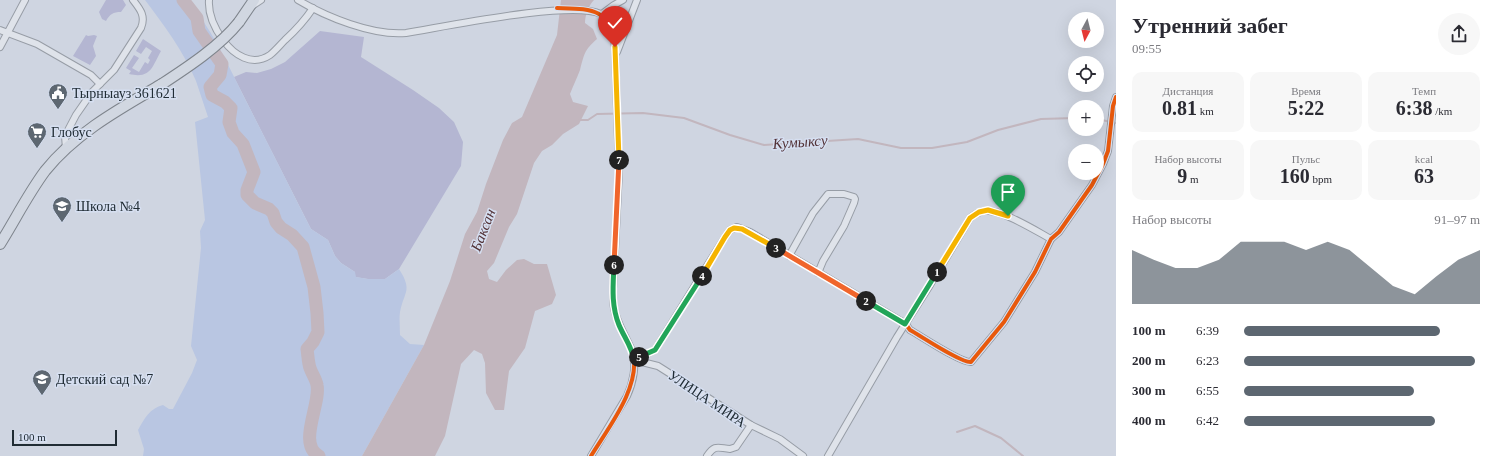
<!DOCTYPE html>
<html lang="ru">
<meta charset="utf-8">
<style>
:root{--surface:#fff;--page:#f7f7f7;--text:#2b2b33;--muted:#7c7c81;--accent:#5d6771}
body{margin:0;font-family:Georgia,serif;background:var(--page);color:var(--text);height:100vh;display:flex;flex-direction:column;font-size:15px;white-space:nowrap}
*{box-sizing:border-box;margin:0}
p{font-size:13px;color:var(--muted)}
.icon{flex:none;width:22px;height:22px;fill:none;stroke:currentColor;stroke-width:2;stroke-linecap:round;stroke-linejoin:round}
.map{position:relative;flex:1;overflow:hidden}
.side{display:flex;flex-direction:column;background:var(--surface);width:380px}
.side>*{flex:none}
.needle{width:26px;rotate:187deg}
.tools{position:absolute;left:1068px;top:12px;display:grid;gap:8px}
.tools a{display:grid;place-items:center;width:36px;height:36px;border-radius:50%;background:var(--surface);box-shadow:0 4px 16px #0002;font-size:20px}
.scale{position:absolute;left:12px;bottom:10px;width:105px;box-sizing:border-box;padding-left:4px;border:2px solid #202c34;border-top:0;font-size:11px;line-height:14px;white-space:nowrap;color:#202c34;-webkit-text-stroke:3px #d6dff1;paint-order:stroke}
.pin{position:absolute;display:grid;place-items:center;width:34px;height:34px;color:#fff;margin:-41px -17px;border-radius:50% 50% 50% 0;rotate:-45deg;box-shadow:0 0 4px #0007}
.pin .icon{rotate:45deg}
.km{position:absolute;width:20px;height:20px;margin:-10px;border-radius:50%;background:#222;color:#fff;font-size:11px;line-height:20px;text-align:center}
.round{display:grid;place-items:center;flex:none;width:42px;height:42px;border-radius:21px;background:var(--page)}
.headline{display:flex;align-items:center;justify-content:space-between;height:68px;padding:0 16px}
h1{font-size:22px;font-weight:600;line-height:30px}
.metrics{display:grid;grid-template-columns:repeat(3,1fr);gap:6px;height:68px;padding:4px 16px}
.metrics div{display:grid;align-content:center;border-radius:10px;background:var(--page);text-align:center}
.metrics b{font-size:20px;font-weight:600}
.metrics small{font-size:11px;font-weight:400}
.metrics p{font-size:11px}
.chart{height:112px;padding:8px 16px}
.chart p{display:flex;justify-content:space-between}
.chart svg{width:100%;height:72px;margin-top:4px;fill:var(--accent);opacity:.7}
ul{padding:0 16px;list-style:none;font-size:13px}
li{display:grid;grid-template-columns:64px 48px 1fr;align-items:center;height:30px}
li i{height:10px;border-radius:5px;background:var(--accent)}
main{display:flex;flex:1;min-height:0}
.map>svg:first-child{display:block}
.green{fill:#b4b6d2}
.sand{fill:#b9c6e2}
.water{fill:#c2b6be}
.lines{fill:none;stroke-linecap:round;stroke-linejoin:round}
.stream{stroke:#c2b6be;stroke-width:2}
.river{stroke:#c2b6be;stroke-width:13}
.street-casing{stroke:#979da6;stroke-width:8}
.primary-casing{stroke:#7e848c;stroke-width:12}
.street{stroke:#dfe3ea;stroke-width:6}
.primary{stroke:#d1d7e1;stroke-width:10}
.primary-bridge-casing{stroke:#7e848c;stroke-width:12;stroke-linecap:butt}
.primary-bridge{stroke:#d1d7e1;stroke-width:10}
.cycleway-casing{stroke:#d6dff1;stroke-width:6}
.cycleway{stroke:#e8590c;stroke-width:4}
.split-1-casing{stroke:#fff;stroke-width:8}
.split-2-casing{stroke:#fff;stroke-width:8}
.split-3-casing{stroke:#fff;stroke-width:8}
.split-4-casing{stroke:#fff;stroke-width:8}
.split-5-casing{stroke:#fff;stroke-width:8}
.split-6-casing{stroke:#fff;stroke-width:8}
.split-7-casing{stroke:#fff;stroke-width:8}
.split-8-casing{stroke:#fff;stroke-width:8}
.split-1{stroke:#f5b400;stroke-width:5}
.split-2{stroke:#22a559;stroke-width:5}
.split-3{stroke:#f0652b;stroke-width:5}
.split-4{stroke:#f5b400;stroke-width:5}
.split-5{stroke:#22a559;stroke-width:5}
.split-6{stroke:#22a559;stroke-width:5}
.split-7{stroke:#f0652b;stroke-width:5}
.split-8{stroke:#f5b400;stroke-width:5}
.labels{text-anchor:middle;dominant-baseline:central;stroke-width:3;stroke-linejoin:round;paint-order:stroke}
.poi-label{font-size:14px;fill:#202c34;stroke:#d6dff1;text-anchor:start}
.street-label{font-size:14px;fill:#202c34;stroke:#d6dff1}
.water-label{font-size:15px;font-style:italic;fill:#523136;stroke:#d6dff1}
</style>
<main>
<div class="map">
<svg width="1116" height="456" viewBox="0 0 1116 456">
<rect width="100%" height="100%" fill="#cfd5e1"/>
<g class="green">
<path d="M106,0H123L126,5L121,12C113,12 110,14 106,21L102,19L99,12Z"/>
<path d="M320,31L364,37L361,57L413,90L439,108L454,122L463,142L461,166L399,269L385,279H368L355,277V272L341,263L335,256L328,240L311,229L234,77L246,72L257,73L271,69L285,62Z"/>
<path d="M86,35L88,36L94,35L97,36L93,46L96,56L90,65L73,56Z"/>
<path d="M143,39L161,51C152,67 151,79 129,74L131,71L126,68L134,55L139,58L132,68L139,72L145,62L148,64L150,60L148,58L152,51L146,47L141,54L136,51Z"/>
</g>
<path class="sand" d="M145,0H187C211,27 227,63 243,95C266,140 288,184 311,229L328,240L335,256L341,263L355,272L356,277L368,279H385L399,269C413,291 404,291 400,312C399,319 400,327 400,335L410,344L424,345L362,456H143L144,449L138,430C144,419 150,408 163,405L169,409H173L192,373L197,360L191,346L201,248L200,231L205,220L195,122L208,117C204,105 200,93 196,81C184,52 164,25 145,0Z"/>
<path class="water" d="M561,0H594C589,5 585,15 585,23L593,29L597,39C584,50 584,55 580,70C577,78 573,86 570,94L573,102L588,106L579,124L563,134L552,145L542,151L534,163L517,214L509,227L494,263L487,271L489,279L497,282L506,270L517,260L524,259L534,264H547L556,295L552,304L535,311L525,348L509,371L504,410H495L486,393L485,363L482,354L474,350L461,364L445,436L435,456H362L424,345L450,281L465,234L477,212L486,184L503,140L512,123L522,117L557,35Z"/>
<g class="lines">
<g class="stream">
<path d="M1097,119L1116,123"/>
<path d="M579,120H588L597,114L643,113L684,118L730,135L764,145L858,139L901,148H932L967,142L998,130L1041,119L1075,118"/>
<path d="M957,432L975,426L1001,438L1023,456"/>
</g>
<path class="river" d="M183,0L197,18L199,31L222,64L220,75L210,87L212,95L225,102L231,108L229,122L233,133L243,144L254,172L247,190V195L255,203L269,209L273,213L276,222L281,228L292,235L303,247L314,287L317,313L318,332L313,342L307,349C308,355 308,362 310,368C312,374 316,379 317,385C321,404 297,444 319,456"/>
<g class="street-casing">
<g id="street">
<path d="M209,0C208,14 215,29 223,40C234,55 252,67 270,55C275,51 280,45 285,40C296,30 305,20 313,8"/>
<path d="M298,0C326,17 373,36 406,33C444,27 571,0 601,14C612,21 614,35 615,47L619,171L613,289C613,295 613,302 614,308C617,324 626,336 632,351C637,365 633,383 627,396L591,456"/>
<path d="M252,6L261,0"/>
<path d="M602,14L614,5L623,0"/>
<path d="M0,30L37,44L91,75L100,84"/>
<path d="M0,47L25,0"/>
<path d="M617,52L637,0"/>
<path d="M66,149L65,136L76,115L92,92L114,70L141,28C146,16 140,9 133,0"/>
<path d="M789,256L813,213L828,194H844L854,197L855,199L854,203L844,226L823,261L818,273"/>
<path d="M634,360L655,350L725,237L730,230L737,227L750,232L899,320L905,323L910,330C921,336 961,363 971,362L1004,322L1035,272L1051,239L1059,232L1092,185L1103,164L1108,151L1113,106L1116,97"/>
<path d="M634,360L658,366L751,425L780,439L803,456"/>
<path d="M707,456C715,444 718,448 730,449L736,447L751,425"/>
<path d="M828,456L897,337L930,285L970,218C974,215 978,212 983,211C1000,208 1036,231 1051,239"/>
</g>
</g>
<g class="primary-casing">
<g id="primary">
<path d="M239,22L254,0"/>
<path d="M0,244C15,220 28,194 45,171C75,133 121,108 162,84"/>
</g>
</g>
<use href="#street" class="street"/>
<use href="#primary" class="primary"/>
<g class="primary-bridge-casing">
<path id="primary-bridge" d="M162,84C188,67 220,46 239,22"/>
</g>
<use href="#primary-bridge" class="primary-bridge"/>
<g class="cycleway-casing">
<g id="cycleway">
<path d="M557,8C591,9 610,7 615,47L619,171L613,289C613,302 614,314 619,325C623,335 630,343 633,353C641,387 608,428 591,456"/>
<path d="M634,360L655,350L725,237L730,230L737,227L750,232L899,320L905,323L910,330C921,336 961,363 971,362L1004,322L1035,272L1051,239L1059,232L1092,185L1103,164L1108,151L1113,106L1116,97"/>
</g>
</g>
<use href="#cycleway" class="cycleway"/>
</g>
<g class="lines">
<g class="split-1-casing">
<path id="split-1" d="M937,272L970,218L979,212L988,210L1008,216"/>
</g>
<g class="split-2-casing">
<path id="split-2" d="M866,301L905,324L937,272"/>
</g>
<g class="split-3-casing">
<path id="split-3" d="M776,248L866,301"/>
</g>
<g class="split-4-casing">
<path id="split-4" d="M702,276L725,237L730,230L734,228L742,229L776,248"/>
</g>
<g class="split-5-casing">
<path id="split-5" d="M639,357L655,350L702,276"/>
</g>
<g class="split-6-casing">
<path id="split-6" d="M614,265C613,286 611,305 619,325C624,337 632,347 634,360L639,357"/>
</g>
<g class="split-7-casing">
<path id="split-7" d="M614,265L619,160"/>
</g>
<g class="split-8-casing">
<path id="split-8" d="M615,47L619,160"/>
</g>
<use href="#split-1" class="split-1"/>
<use href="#split-2" class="split-2"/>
<use href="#split-3" class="split-3"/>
<use href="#split-4" class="split-4"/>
<use href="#split-5" class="split-5"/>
<use href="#split-6" class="split-6"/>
<use href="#split-7" class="split-7"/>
<use href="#split-8" class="split-8"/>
</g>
<defs>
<g id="civic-pin" transform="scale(1)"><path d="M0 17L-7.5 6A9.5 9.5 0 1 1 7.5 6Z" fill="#5d6771" stroke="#d6dff1"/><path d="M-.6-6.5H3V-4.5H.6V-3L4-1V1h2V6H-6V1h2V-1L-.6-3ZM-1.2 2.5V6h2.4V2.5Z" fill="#fff"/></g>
<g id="supermarket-pin" transform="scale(1)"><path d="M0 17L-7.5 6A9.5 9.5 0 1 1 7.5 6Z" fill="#5d6771" stroke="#d6dff1"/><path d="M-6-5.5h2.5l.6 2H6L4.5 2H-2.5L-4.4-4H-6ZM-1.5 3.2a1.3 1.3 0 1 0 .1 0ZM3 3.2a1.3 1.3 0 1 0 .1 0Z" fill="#fff"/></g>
<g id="school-pin" transform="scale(1)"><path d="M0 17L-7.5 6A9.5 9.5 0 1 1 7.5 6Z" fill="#5d6771" stroke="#d6dff1"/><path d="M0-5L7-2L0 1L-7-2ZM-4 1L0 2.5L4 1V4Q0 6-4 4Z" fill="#fff"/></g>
</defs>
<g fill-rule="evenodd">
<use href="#civic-pin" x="58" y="93"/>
<use href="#supermarket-pin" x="37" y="132"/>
<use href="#school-pin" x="62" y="206"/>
<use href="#school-pin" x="42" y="379"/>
</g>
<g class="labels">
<g class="poi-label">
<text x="72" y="93">Тырныауз 361621</text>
<text x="51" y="132">Глобус</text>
<text x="76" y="206">Школа №4</text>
<text x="56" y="379">Детский сад №7</text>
</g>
<g class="street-label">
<text transform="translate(707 399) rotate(34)">УЛИЦА МИРА</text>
</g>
<g class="water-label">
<text transform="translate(800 142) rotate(-4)">Кумыксу</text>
<text transform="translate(483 230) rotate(-69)">Баксан</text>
</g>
</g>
</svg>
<div class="tools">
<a><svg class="needle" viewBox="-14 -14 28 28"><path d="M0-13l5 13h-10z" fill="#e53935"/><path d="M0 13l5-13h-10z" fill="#7c7c81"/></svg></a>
<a><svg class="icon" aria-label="locate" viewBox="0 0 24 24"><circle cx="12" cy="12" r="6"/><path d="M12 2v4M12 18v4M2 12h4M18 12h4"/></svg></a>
<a>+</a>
<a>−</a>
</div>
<div class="scale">100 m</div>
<div class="pin" style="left:1008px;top:216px;background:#1e9e55"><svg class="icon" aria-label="arrive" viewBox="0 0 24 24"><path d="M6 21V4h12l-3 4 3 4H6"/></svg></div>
<div class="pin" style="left:615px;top:47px;background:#d93025"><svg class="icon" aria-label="check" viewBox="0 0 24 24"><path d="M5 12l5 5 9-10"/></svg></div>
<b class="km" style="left:937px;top:272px">1</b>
<b class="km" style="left:866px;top:301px">2</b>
<b class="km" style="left:776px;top:248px">3</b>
<b class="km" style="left:702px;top:276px">4</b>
<b class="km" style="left:639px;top:357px">5</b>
<b class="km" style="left:614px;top:265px">6</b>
<b class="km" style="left:619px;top:160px">7</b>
</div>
<section class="side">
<div class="headline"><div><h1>Утренний забег</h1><p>09:55</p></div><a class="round"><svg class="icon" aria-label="share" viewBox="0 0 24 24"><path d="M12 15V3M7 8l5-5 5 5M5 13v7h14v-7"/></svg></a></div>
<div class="metrics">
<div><p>Дистанция</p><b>0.81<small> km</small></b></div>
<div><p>Время</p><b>5:22</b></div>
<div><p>Темп</p><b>6:38<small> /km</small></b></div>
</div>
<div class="metrics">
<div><p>Набор высоты</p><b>9<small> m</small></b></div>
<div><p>Пульс</p><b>160<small> bpm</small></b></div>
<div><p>kcal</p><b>63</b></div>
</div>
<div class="chart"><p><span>Набор высоты</span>91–97 m</p>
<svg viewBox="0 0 160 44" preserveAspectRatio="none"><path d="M0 44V11L10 17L20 22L30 22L40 17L50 6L60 6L70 6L80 11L90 6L100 11L110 22L120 33L130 38L140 27L150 17L160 11V44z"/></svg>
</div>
<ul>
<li><b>100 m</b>6:39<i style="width:83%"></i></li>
<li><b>200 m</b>6:23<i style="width:98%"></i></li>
<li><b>300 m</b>6:55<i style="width:72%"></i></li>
<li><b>400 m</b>6:42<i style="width:81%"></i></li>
</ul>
</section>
</main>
